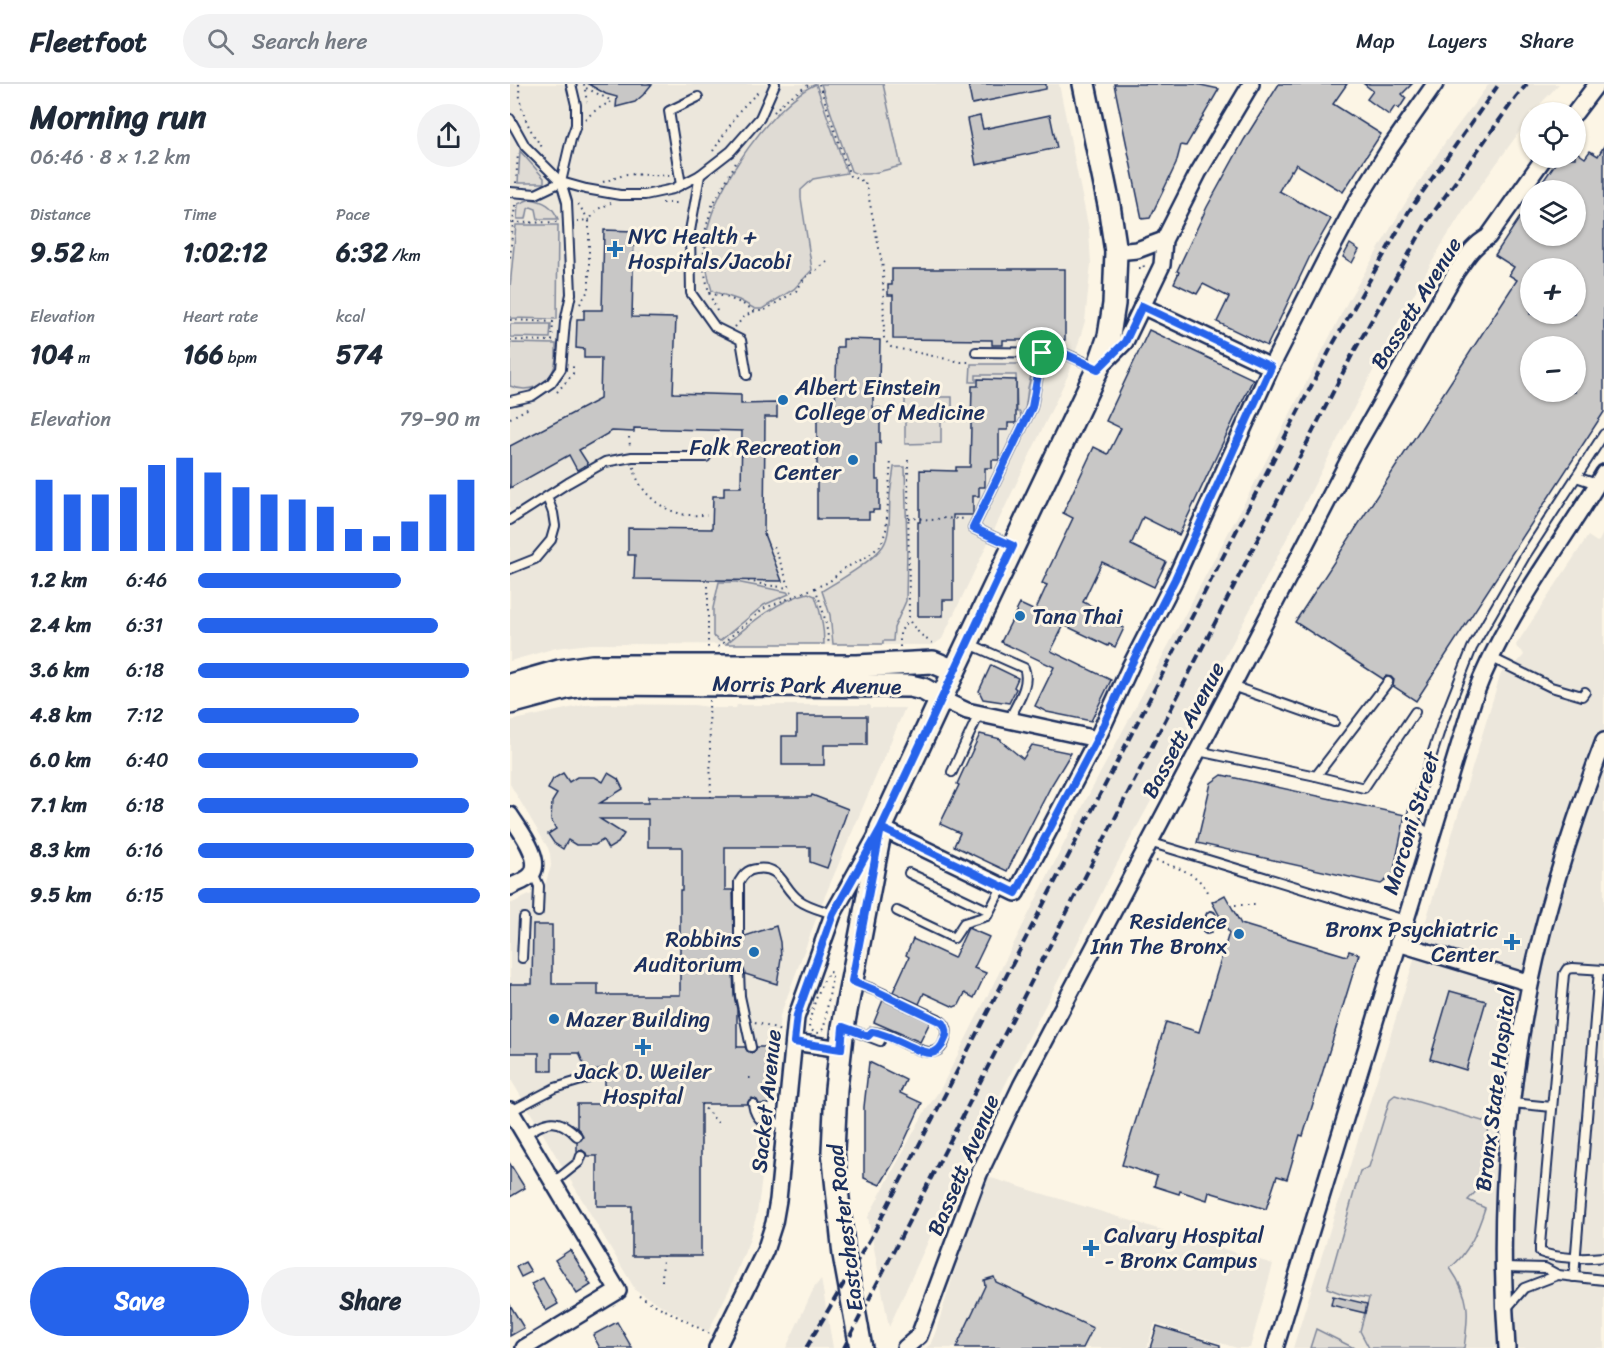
<!DOCTYPE html>
<meta charset="utf-8">
<style>
:root{--surface:#fff;--page:#f2f2f3;--text:#1f2937;--muted:#747a83;--line:#e0e1e3;--accent:#2563eb}
body{margin:0;font-family:Sriracha,sans-serif;background:var(--page);color:var(--text);height:100vh;display:flex;flex-direction:column;font-size:22px;white-space:nowrap}
*{box-sizing:border-box;margin:0}
p{font-size:20px;color:var(--muted)}
.icon{flex:none;width:33px;height:33px;fill:none;stroke:currentColor;stroke-width:2;stroke-linecap:round;stroke-linejoin:round}
.map{position:relative;flex:1;overflow:hidden}
.details{display:flex;flex-direction:column;background:var(--surface);width:510px}
.details>*{flex:none}
.tools{position:absolute;left:1010px;top:18px;display:grid;gap:12px}
.tools a{display:grid;place-items:center;width:66px;height:66px;border-radius:50%;background:var(--surface);box-shadow:0 2px 4px #0004;font-size:30px}
.pin{position:absolute;display:grid;place-items:center;width:51px;height:51px;color:#fff;margin:-26px;border:3px solid #fff;border-radius:50%;box-shadow:0 2px 6px #0007}
.round{display:grid;place-items:center;flex:none;width:63px;height:63px;border-radius:32px;background:var(--page)}
.summary{display:flex;align-items:center;justify-content:space-between;height:102px;padding:0 30px}
h1{font-size:33px;font-weight:700;line-height:45px}
.figures{display:grid;grid-template-columns:repeat(3,1fr);gap:9px;height:102px;padding:6px 30px}
.figures div{display:grid;align-content:center}
.figures b{font-size:26px;font-weight:700}
.figures small{font-size:16px;font-weight:400}
.figures p{font-size:16px}
.chart{height:168px;padding:12px 30px}
.chart p{display:flex;justify-content:space-between}
.chart svg{width:100%;height:108px;margin-top:6px;stroke:var(--accent);stroke-width:6}
.cta{display:flex;gap:12px;margin-top:auto;padding:12px 30px}
.cta a{flex:1;height:69px;border-radius:36px;background:var(--accent);color:#fff;font-size:24px;font-weight:700;line-height:69px;text-align:center}
.cta a+a{background:var(--page);color:var(--text)}
ul{padding:0 30px;list-style:none;font-size:20px}
li{display:grid;grid-template-columns:96px 72px 1fr;align-items:center;height:45px}
li i{height:15px;border-radius:8px;background:var(--accent)}
header{display:flex;align-items:center;gap:36px;box-sizing:border-box;height:84px;padding:0 30px;background:var(--surface);border-bottom:2px solid var(--line)}
header strong{font-size:28px}
nav{display:flex;gap:33px;margin-inline-start:auto;font-size:21px}
.search{width:420px;height:54px;background:var(--page);display:flex;align-items:center;gap:15px;box-sizing:border-box;padding:0 21px;border-radius:33px;color:var(--muted);font-size:22px}
main{display:flex;flex:1;min-height:0}
.map>svg:first-child{display:block}
.built{fill:#ece7dc}
.grass{fill:#dfdbd4;stroke:#7d8599;stroke-width:1.5}
.building{fill:#c8c7c6;stroke:#1b2f5e;stroke-width:1.5;fill-rule:evenodd}
.lines{fill:none;stroke-linecap:round;stroke-linejoin:round}
.lane-casing{stroke:#1b2f5e;stroke-width:12}
.street-casing{stroke:#1b2f5e;stroke-width:20}
.secondary-casing{stroke:#1b2f5e;stroke-width:26}
.path{stroke:#1b2f5e;stroke-width:2;stroke-dasharray:1.5 4.5;stroke-linecap:butt}
.lane{stroke:#fcf5e5;stroke-width:8}
.street{stroke:#fcf5e5;stroke-width:15}
.secondary{stroke:#fcf5e5;stroke-width:21}
.rail{stroke:#1b2f5e;stroke-width:4;stroke-dasharray:9 4.5;stroke-linecap:butt}
.route-casing{stroke:#fff;stroke-width:12}
.route{stroke:#2563eb;stroke-width:8}
.poi-dot{fill:#1f6fb2;stroke:#fcf5e5;stroke-width:2}
.labels{text-anchor:middle;dominant-baseline:central;stroke-width:6;stroke-linejoin:round;paint-order:stroke}
.poi-label{font-size:22px;fill:#1b2f5e;stroke:#fcf5e5;text-anchor:start}
.street-label{font-size:22px;fill:#1b2f5e;stroke:#fcf5e5}
</style>
<header>
<strong>Fleetfoot</strong>
<div class="search"><svg class="icon" aria-label="search" viewBox="0 0 24 24"><circle cx="10" cy="10" r="6"/><path d="M15 15l6 6"/></svg>Search here</div>
<nav><a>Map</a><a>Layers</a><a>Share</a></nav>
</header>
<main>
<section class="details">
<div class="summary"><div><h1>Morning run</h1><p>06:46 · 8 × 1.2 km</p></div><a class="round"><svg class="icon" aria-label="share" viewBox="0 0 24 24"><path d="M12 15V3M7 8l5-5 5 5M5 13v7h14v-7"/></svg></a></div>
<div class="figures">
<div><p>Distance</p><b>9.52<small> km</small></b></div>
<div><p>Time</p><b>1:02:12</b></div>
<div><p>Pace</p><b>6:32<small> /km</small></b></div>
</div>
<div class="figures">
<div><p>Elevation</p><b>104<small> m</small></b></div>
<div><p>Heart rate</p><b>166<small> bpm</small></b></div>
<div><p>kcal</p><b>574</b></div>
</div>
<div class="chart"><p><span>Elevation</span>79–90 m</p>
<svg viewBox="0 0 160 44" preserveAspectRatio="none"><path d="M5 44V15M15 44V21M25 44V21M35 44V18M45 44V9M55 44V6M65 44V12M75 44V18M85 44V21M95 44V23M105 44V26M115 44V35M125 44V38M135 44V32M145 44V21M155 44V15"/></svg>
</div>
<ul>
<li><b>1.2 km</b>6:46<i style="width:72%"></i></li>
<li><b>2.4 km</b>6:31<i style="width:85%"></i></li>
<li><b>3.6 km</b>6:18<i style="width:96%"></i></li>
<li><b>4.8 km</b>7:12<i style="width:57%"></i></li>
<li><b>6.0 km</b>6:40<i style="width:78%"></i></li>
<li><b>7.1 km</b>6:18<i style="width:96%"></i></li>
<li><b>8.3 km</b>6:16<i style="width:98%"></i></li>
<li><b>9.5 km</b>6:15<i style="width:100%"></i></li>
</ul>
<div class="cta"><a>Save</a><a>Share</a></div>
</section>
<div class="map">
<svg width="1094" height="1264" viewBox="0 0 1094 1264">
<rect width="100%" height="100%" fill="#fcf5e5"/>
<filter id="ink" filterUnits="userSpaceOnUse"><feTurbulence type="fractalNoise" baseFrequency=".0167" numOctaves="2"/><feDisplacementMap in="SourceGraphic" scale="12" xChannelSelector="R" yChannelSelector="G"/><feConvolveMatrix kernelMatrix="1 2 1 2 8 2 1 2 1" color-interpolation-filters="sRGB"/></filter>
<g filter="url(#ink)">
<g class="built">
<path d="M0,0H549L579,146L581,180L575,237L560,287L432,555L423,561L80,560L46,564L0,577Z"/>
<path d="M979,0H1049L1023,28H1020V33L956,122L931,162L886,242L741,524L689,622L641,717L596,800L562,870L519,953L432,1127L379,1243L358,1133L414,1029L431,1004L577,714L738,412L838,217L896,118L936,57Z"/>
<path d="M1094,447V1264H783L904,876L990,592L1000,574L1003,578L1007,579L1014,571L1012,567L1007,564L1006,561L1078,452L1087,458L1089,457Z"/>
<path d="M94,620L184,621L206,624H226L227,621H360V624H395L312,819L270,932L251,1101L247,1130L239,1157L222,1200L198,1248L126,1207L0,994V820L34,804L41,782L40,770L38,764L0,700V637L74,621Z"/>
<path d="M478,1093L763,1180L740,1264H727L645,1239L637,1264H416L422,1259L457,1148Z"/>
<path d="M311,1195L323,1264H276L304,1204Z"/>
</g>
<g class="grass">
<path d="M306,0L337,89L303,95L291,106V114L302,186L284,205L252,225H245L229,216L202,207C196,188 194,168 197,148C205,102 263,19 306,0Z"/>
<path d="M311,0H373L391,82C377,85 353,95 341,87Z"/>
<path d="M10,67L34,94V99H8Z"/>
<path d="M20,115C34,117 43,122 48,135H28L26,125L21,123L18,125L16,135H7L8,120Z"/>
<path d="M6,141H48L47,235L0,234V203Z"/>
<path d="M1,240H41L40,254L0,253V242Z"/>
<path d="M0,259L46,260C46,268 47,276 44,284C38,303 17,309 0,302Z"/>
<path d="M461,280H524L518,304L515,327L511,334L510,328H507L506,291H466V298H460Z"/>
<path d="M395,313H442V336L431,337V359L395,360Z"/>
<path d="M384,383H395L397,462L396,517L384,544L383,557H373V560H323L320,531L312,507C328,497 363,477 373,462C381,451 379,426 380,411C381,402 383,392 384,383Z"/>
<path d="M209,498H226L277,508L279,510L254,521L210,557L203,552V524Z"/>
<path d="M298,509L305,512C311,528 314,543 314,560H216C241,539 266,517 298,509Z"/>
<path d="M885,1011L979,1039L975,1098L958,1116L975,1124C968,1146 959,1169 940,1184C961,1214 959,1230 954,1264H859L850,1247L859,1214L833,1210L817,1204L850,1087L859,1083L880,1015Z"/>
<path d="M806,1245L844,1264H800Z"/>
</g>
<g class="building">
<path d="M78,0H142L133,11L125,18L106,23L107,13L96,10Z"/>
<path d="M458,0H536V5L462,20Z"/>
<path d="M604,0H686L709,5L676,62L671,61L666,80L640,134L632,135Z"/>
<path d="M769,0H837L823,20L871,50L833,108L786,80L782,87L781,86L769,107L821,135L800,172L757,262L707,238L719,213L693,200L687,210L664,199L669,188L667,187L697,123L734,56Z"/>
<path d="M854,0H902L892,10L896,14L889,25L885,22L879,31L857,15L863,7Z"/>
<path d="M540,31L547,64L466,81L457,35L470,32L473,45Z"/>
<path d="M1094,62V328L906,617L883,602L884,596L881,593L876,592L873,595L785,538L1007,196L999,191L1004,183L985,171L1020,118V152H1065V106H1027L1049,74H1065V67L1075,74L1080,67L1088,72ZM1020,184H1065V230H1020ZM1020,262H1065V308H1020Z"/>
<path d="M94,146L124,147L122,233L166,234L163,309L231,311V320L267,319V333H255L254,450L272,497L124,495L125,471H118V444L202,445L203,412H214V403H231L232,347L124,344V348L102,347L69,366L78,380L67,386L59,371L0,404V362L90,315L91,274H74V265L66,264L67,235H74V226H92Z"/>
<path d="M840,160L849,166L842,179L833,173Z"/>
<path d="M382,185H555V256H493V261H482V256L383,255V211H378V201H382Z"/>
<path d="M639,246L743,295L669,451L633,433L621,461L656,478L644,503L592,478L573,518L610,536L607,542L614,544L605,563L599,560L598,562L554,541L541,567L601,596L581,637L537,628L525,622L544,583L491,558L510,520L525,527L537,501L532,499L563,434L553,429L584,363L598,370L611,344L596,337Z"/>
<path d="M333,255L370,256L369,299H363V324H370V359H366V396H369V426H363V428H359V435H307V323L325,324L327,263H333Z"/>
<path d="M468,295L506,296V339H498V346H489V376H482V384H475V403H469V412H463V431H443V516H433V532H408V438H410V386L446,387V383H460L462,302H468Z"/>
<path d="M481,581L508,594L504,603L506,605L499,619L473,615L469,607Z"/>
<path d="M287,632H357V661H314V681H272V652H287Z"/>
<path d="M470,650L491,655V657L513,675L522,661L561,669L541,702L497,787L444,762L450,749L430,740L449,701L447,700Z"/>
<path d="M53,689L59,698L67,693H85L93,698L98,689L108,695L113,705L90,719H138V713H301L302,711L338,725L317,784L300,778V763H215V806H223L224,856L227,859H231L234,856L235,852L266,842L270,858L271,874L267,900L235,890L234,885L231,882L226,883L223,886L224,912L227,925V963H235L237,967L242,969L245,967L247,963H266L259,1020H249L247,1016L242,1014L239,1016L237,1020H191V1172H122V1122H87V1072H77L76,1069L72,1066L67,1067V1058L71,1056L73,1053L71,1048L67,1044V1020H95V984L77,988L69,969H42V987H29V969H0V900H22L23,841H42V900H88V911H170V806H172V763H138V735H90L114,750L108,759L98,765L93,756L85,761H66L58,756L53,765L44,759L38,750L46,745L41,736L42,718L47,710L38,705L43,695Z"/>
<path d="M712,691L895,731L883,791L871,800L687,759L701,699Z"/>
<path d="M715,811L731,840L837,872L839,867L849,870L793,1052L790,1051L777,1095L767,1092L756,1125L699,1108L697,1116L670,1107L669,1110L644,1102L647,1092L612,1081L656,938L689,948L719,849L702,818Z"/>
<path d="M458,844L479,853L464,884L476,889L464,914L455,909L449,921L444,923L414,909L409,920L383,908L399,873L396,871L403,855L444,874Z"/>
<path d="M940,907L976,917L956,986L920,975Z"/>
<path d="M373,916L420,938L410,958L364,938Z"/>
<path d="M359,978L396,996L390,1009L412,1019L388,1071L370,1101L354,1094V1023Z"/>
<path d="M0,1080L15,1104L0,1113Z"/>
<path d="M60,1166L79,1196L78,1197L81,1201L67,1210L45,1176Z"/>
<path d="M15,1178L21,1188L11,1193L6,1183Z"/>
<path d="M484,1193L486,1198L583,1244L573,1264H446L475,1202L474,1196Z"/>
<path d="M33,1194L48,1220L36,1227L21,1200Z"/>
<path d="M823,1212L857,1220L855,1229L821,1221Z"/>
<path d="M0,1221L14,1244L0,1252Z"/>
<path d="M107,1238L122,1264H90L83,1251Z"/>
<path d="M647,1242L710,1261V1264H640Z"/>
</g>
<g class="lines">
<g class="lane-casing">
<g id="lane">
<path d="M0,35L15,62L51,98L76,105L110,111H135L163,105L190,91L221,67L250,34L265,0"/>
<path d="M190,91L180,147L181,209L205,243L231,256L237,291"/>
<path d="M171,101L159,27L188,13"/>
<path d="M0,108L26,110L51,98"/>
<path d="M466,268L553,269L588,284"/>
<path d="M0,317L22,312L41,299L51,285L55,238L61,210L57,118L51,98L61,55L66,41V21L61,0"/>
<path d="M1066,393L1087,400"/>
<path d="M0,436L58,399L95,378L122,373H196"/>
<path d="M501,461L463,444L522,323L532,269"/>
<path d="M0,485L25,475L41,456L45,442L43,429L37,413"/>
<path d="M460,560L514,584C521,601 506,620 499,636"/>
<path d="M980,573L1041,603L1072,612L1075,608"/>
<path d="M722,602L824,638"/>
<path d="M688,667L806,692L878,598"/>
<path d="M442,688L469,630"/>
<path d="M806,692L854,704L905,628"/>
<path d="M921,751L908,742L903,729L932,640L962,564L1015,472L1094,350"/>
<path d="M639,758L895,836"/>
<path d="M23,789L29,802L28,828"/>
<path d="M399,789L479,827"/>
<path d="M387,827L444,854L454,839L477,832L492,803"/>
<path d="M697,845L701,832"/>
<path d="M229,854V798C233,791 237,786 246,785C272,781 272,804 289,816C298,823 312,826 323,830"/>
<path d="M12,874L14,834"/>
<path d="M1094,886L1063,884L1057,885L1054,890L1030,1161V1168C1047,1175 1076,1175 1094,1173"/>
<path d="M229,888L230,912L241,963"/>
<path d="M343,898L365,906L428,935C434,939 438,943 436,951C430,986 395,957 377,951C372,949 367,949 362,948L358,952"/>
<path d="M334,943L370,957"/>
<path d="M1002,1019L1042,1023"/>
<path d="M243,1020C246,1041 259,1039 277,1040"/>
<path d="M1,1027L45,1004L78,994"/>
<path d="M15,1050C37,1037 47,1031 67,1052"/>
<path d="M44,1098L69,1078L71,1072"/>
<path d="M994,1183L1035,1184L1048,1191L1014,1204L996,1225"/>
<path d="M1048,1191L1094,1196"/>
<path d="M1064,1193L1089,886"/>
</g>
</g>
<g class="street-casing">
<g id="street">
<path d="M1065,29L1087,0"/>
<path d="M606,168L627,166L654,156"/>
<path d="M632,222L761,283"/>
<path d="M591,282L615,258L652,181L654,156L688,89L741,0"/>
<path d="M431,615L457,627L587,655"/>
<path d="M0,731C8,744 34,776 21,791C16,797 7,799 0,803"/>
<path d="M888,859L1020,899"/>
<path d="M284,958L331,965"/>
<path d="M0,1026L108,1207L14,1264"/>
<path d="M207,1264L255,1167L264,1139L268,1116L286,934L323,830L371,744L506,809L587,655L621,581L665,495L761,283L816,175L846,119L880,64L925,0"/>
<path d="M395,1264L409,1252L469,1090L511,1002L722,602L843,368L946,188C956,174 963,161 978,153L1034,74"/>
<path d="M765,1264L964,613C995,531 1050,463 1094,389"/>
<path d="M997,1264C988,1144 996,1019 1020,901C1037,818 1064,736 1094,657"/>
</g>
</g>
<g class="secondary-casing">
<g id="secondary">
<path d="M0,601L49,587L82,582H347L423,578L444,587"/>
<path d="M0,619L56,604L81,600L400,602L413,605L431,615"/>
<path d="M351,1264L334,1171L323,1067L326,1005L333,943L371,744L431,615L588,284L599,252L604,220L606,168L599,121L574,0"/>
</g>
</g>
<g class="path">
<path d="M9,0C9,24 18,46 33,64"/>
<path d="M74,0L77,18"/>
<path d="M309,0L340,92L355,98L357,105L373,184L374,255L381,263L451,278H462"/>
<path d="M264,28L274,17L300,0"/>
<path d="M75,35L86,26L102,17L76,4"/>
<path d="M203,67L230,26L250,6"/>
<path d="M93,98L117,90L161,92"/>
<path d="M6,99L8,69"/>
<path d="M152,119H169"/>
<path d="M5,121L3,139L48,138"/>
<path d="M67,137L79,136L68,120"/>
<path d="M0,139H3L0,174"/>
<path d="M629,184H634L633,178"/>
<path d="M199,209L216,213L233,220L245,227H253L286,207L295,194L317,178"/>
<path d="M70,220L79,205V136L88,125L101,119"/>
<path d="M207,227L199,209L193,181L195,148L202,122L228,75"/>
<path d="M0,236L45,238"/>
<path d="M225,243L235,232L245,227"/>
<path d="M0,256L42,257L43,237"/>
<path d="M369,299V303H381"/>
<path d="M47,308L63,290V281"/>
<path d="M0,334L21,323"/>
<path d="M119,353L120,362"/>
<path d="M398,376L399,536C406,547 414,555 426,561"/>
<path d="M124,383C127,405 147,423 168,429C176,432 188,431 197,431"/>
<path d="M398,434C409,434 417,436 427,436L429,434L457,435"/>
<path d="M264,462L283,512"/>
<path d="M198,496V565"/>
<path d="M238,497L256,501L279,504"/>
<path d="M305,504C313,524 317,541 319,562"/>
<path d="M208,563L255,524L319,498L333,485L357,473L371,461L376,446L381,376"/>
<path d="M390,563V548L399,536"/>
<path d="M199,616L201,713"/>
<path d="M646,777C665,783 688,788 697,808"/>
<path d="M725,821H747"/>
<path d="M319,888L322,889V894L314,944L309,949L304,948L299,944C300,928 310,901 319,888Z"/>
<path d="M245,938L271,947"/>
<path d="M239,994H242"/>
<path d="M191,1020L209,1040"/>
<path d="M152,1197L153,1172"/>
<path d="M129,1212L200,1250"/>
</g>
<use href="#lane" class="lane"/>
<use href="#street" class="street"/>
<use href="#secondary" class="secondary"/>
<g class="rail">
<path d="M296,1264L364,1148L823,260L899,127L989,0"/>
<path d="M334,1264L842,271L918,136L1006,13L1017,0"/>
</g>
</g>
</g>
<g class="lines" filter="url(#ink)">
<g class="route-casing">
<path id="route" d="M532,269L522,323L463,444L503,462L371,744L323,830L287,931L284,958L331,965L333,943L358,952L362,948C381,950 406,969 421,969C427,968 432,963 434,957C438,950 437,945 433,939L364,906L342,897L371,744L506,809L587,655L621,581L665,495L761,283L632,222L615,258L588,285L553,269H532"/>
</g>
<use href="#route" class="route"/>
</g>
<g class="poi-dot">
<path d="M102 156h6v6h6v6h-6v6h-6v-6h-6v-6h6z"/>
<circle cx="273" cy="316" r="6"/>
<circle cx="343" cy="376" r="6"/>
<circle cx="510" cy="532" r="6"/>
<circle cx="729" cy="850" r="6"/>
<path d="M999 849h6v6h6v6h-6v6h-6v-6h-6v-6h6z"/>
<circle cx="244" cy="868" r="6"/>
<circle cx="44" cy="935" r="6"/>
<path d="M130 954h6v6h6v6h-6v6h-6v-6h-6v-6h6z"/>
<path d="M578 1155h6v6h6v6h-6v6h-6v-6h-6v-6h6z"/>
</g>
<g class="labels">
<g class="poi-label">
<text x="118" y="152">NYC Health +<tspan x="118" dy="25">Hospitals/Jacobi</tspan></text>
<text x="285" y="303">Albert Einstein<tspan x="285" dy="25">College of Medicine</tspan></text>
<text x="331" y="363" text-anchor="end">Falk Recreation<tspan x="331" dy="25">Center</tspan></text>
<text x="522" y="532">Tana Thai</text>
<text x="717" y="837" text-anchor="end">Residence<tspan x="717" dy="25">Inn The Bronx</tspan></text>
<text x="988" y="845" text-anchor="end">Bronx Psychiatric<tspan x="988" dy="25">Center</tspan></text>
<text x="232" y="855" text-anchor="end">Robbins<tspan x="232" dy="25">Auditorium</tspan></text>
<text x="56" y="935">Mazer Building</text>
<text x="133" y="987" text-anchor="middle">Jack D. Weiler<tspan x="133" dy="25">Hospital</tspan></text>
<text x="594" y="1151">Calvary Hospital<tspan x="594" dy="25">- Bronx Campus</tspan></text>
</g>
<g class="street-label">
<text transform="translate(906 219) rotate(-58)">Bassett Avenue</text>
<text transform="translate(297 601) rotate(1)">Morris Park Avenue</text>
<text transform="translate(673 646) rotate(-62)">Bassett Avenue</text>
<text transform="translate(901 739) rotate(-73)">Marconi Street</text>
<text transform="translate(985 1006) rotate(-83)">Bronx State Hospital</text>
<text transform="translate(256 1017) rotate(-84)">Sacket Avenue</text>
<text transform="translate(453 1081) rotate(-67)">Bassett Avenue</text>
<text transform="translate(335 1144) rotate(-97)">Eastchester Road</text>
</g>
</g>
</svg>
<div class="tools">
<a><svg class="icon" aria-label="locate" viewBox="0 0 24 24"><circle cx="12" cy="12" r="6"/><path d="M12 2v4M12 18v4M2 12h4M18 12h4"/></svg></a>
<a><svg class="icon" aria-label="layers" viewBox="0 0 24 24"><path d="M12 4l9 5-9 5-9-5zM3 14l9 5 9-5"/></svg></a>
<a>+</a>
<a>−</a>
</div>
<div class="pin" style="left:532px;top:269px;background:#1e9e55"><svg class="icon" aria-label="arrive" viewBox="0 0 24 24"><path d="M6 21V4h12l-3 4 3 4H6"/></svg></div>
</div>
</main>
